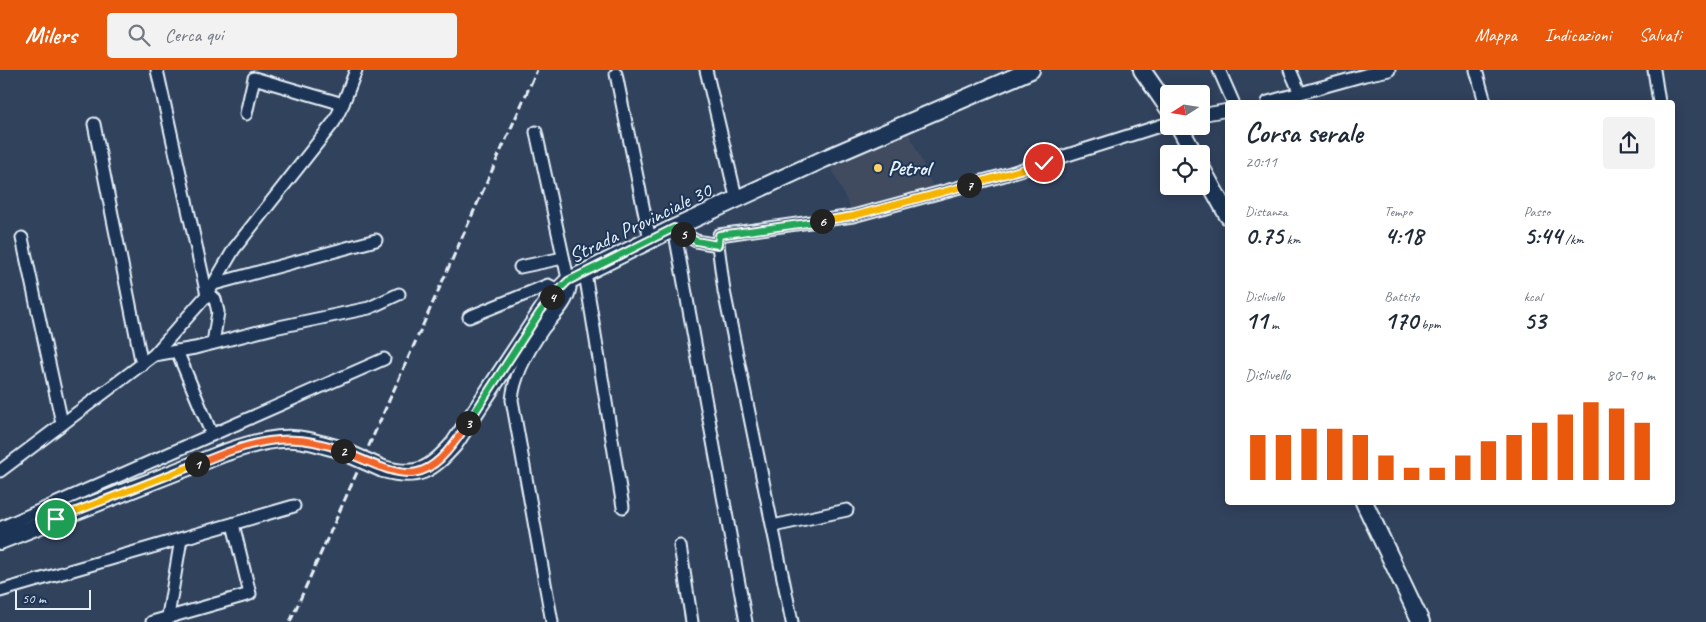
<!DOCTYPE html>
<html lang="it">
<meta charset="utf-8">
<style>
:root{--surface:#fff;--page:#f2f2f3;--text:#1f2937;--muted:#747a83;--accent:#ea580c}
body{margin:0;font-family:Caveat,sans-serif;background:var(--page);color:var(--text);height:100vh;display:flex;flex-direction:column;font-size:19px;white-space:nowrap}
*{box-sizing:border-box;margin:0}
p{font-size:16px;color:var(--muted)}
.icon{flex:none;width:28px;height:28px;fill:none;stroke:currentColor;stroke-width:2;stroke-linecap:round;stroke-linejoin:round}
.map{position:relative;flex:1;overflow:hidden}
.details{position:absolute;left:1225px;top:30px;width:450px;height:405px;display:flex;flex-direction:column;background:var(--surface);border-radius:5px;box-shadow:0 2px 12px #0003}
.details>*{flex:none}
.needle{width:32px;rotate:258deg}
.controls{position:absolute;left:1160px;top:15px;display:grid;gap:10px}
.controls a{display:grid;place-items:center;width:50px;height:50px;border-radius:5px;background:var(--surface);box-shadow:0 2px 12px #0003;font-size:25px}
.scale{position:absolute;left:15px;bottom:12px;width:76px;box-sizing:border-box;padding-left:5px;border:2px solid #e8f1f8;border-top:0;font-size:14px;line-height:18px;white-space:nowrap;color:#e8f1f8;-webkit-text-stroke:4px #1d3557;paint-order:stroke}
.pin{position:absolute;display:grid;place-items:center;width:42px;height:42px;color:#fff;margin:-21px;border:2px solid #fff;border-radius:50%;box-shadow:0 1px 5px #0007}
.km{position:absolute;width:25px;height:25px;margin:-12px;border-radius:50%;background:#222;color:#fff;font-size:14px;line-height:25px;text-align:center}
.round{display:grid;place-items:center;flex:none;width:52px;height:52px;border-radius:5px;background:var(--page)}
.summary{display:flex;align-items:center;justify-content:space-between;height:85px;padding:0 20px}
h1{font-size:28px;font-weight:700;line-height:38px}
.stats{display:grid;grid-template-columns:repeat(3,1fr);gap:8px;height:85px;padding:5px 20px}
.stats div{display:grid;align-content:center}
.stats b{font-size:25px;font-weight:700}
.stats small{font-size:14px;font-weight:400}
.stats p{font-size:14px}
.chart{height:140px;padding:10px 20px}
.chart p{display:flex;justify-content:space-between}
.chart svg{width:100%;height:90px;margin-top:5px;stroke:var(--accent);stroke-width:6}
header{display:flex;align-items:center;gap:30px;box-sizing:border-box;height:70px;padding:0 25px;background:var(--accent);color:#fff}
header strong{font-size:24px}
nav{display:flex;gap:28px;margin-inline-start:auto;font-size:18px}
.search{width:350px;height:45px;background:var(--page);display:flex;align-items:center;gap:12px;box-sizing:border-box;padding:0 18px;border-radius:5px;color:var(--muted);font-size:19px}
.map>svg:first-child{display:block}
.built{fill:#3f4b61}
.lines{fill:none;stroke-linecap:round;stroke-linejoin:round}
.street-casing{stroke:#e8f1f8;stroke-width:15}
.secondary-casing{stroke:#e8f1f8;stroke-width:20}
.street{stroke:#1d3557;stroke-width:11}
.secondary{stroke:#1d3557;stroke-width:16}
.rail{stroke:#e8f1f8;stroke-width:3;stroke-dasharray:8 4;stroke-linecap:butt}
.secondary-bridge-casing{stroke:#e8f1f8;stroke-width:20;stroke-linecap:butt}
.secondary-bridge{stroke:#1d3557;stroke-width:16}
.split-1-casing{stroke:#fff;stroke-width:10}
.split-2-casing{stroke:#fff;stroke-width:10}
.split-3-casing{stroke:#fff;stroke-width:10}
.split-4-casing{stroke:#fff;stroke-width:10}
.split-5-casing{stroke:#fff;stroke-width:10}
.split-6-casing{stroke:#fff;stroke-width:10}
.split-7-casing{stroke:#fff;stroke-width:10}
.split-8-casing{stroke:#fff;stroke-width:10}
.split-1{stroke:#f5b400;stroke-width:6}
.split-2{stroke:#f0652b;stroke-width:6}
.split-3{stroke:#f0652b;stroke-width:6}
.split-4{stroke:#22a559;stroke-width:6}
.split-5{stroke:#22a559;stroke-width:6}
.split-6{stroke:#22a559;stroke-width:6}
.split-7{stroke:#f5b400;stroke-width:6}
.split-8{stroke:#f5b400;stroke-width:6}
.poi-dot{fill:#ffd166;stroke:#1d3557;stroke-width:2}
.labels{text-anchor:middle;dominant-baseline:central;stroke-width:4;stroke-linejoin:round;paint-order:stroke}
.poi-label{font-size:21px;font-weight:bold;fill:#e8f1f8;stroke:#1d3557;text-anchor:start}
.street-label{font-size:21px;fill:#e8f1f8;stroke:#1d3557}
</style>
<header>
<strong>Milers</strong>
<div class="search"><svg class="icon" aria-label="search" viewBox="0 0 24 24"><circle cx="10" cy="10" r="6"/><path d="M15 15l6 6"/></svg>Cerca qui</div>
<nav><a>Mappa</a><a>Indicazioni</a><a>Salvati</a></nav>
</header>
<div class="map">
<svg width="1706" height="552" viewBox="0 0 1706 552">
<rect width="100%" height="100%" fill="#31425d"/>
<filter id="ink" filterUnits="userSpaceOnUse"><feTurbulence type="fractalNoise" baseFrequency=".02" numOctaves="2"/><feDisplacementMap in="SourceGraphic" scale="10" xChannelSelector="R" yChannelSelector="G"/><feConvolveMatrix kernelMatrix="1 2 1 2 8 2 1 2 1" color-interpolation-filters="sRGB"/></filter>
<g filter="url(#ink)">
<path class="built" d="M909,63L935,121L852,142L831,97Z"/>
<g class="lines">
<g class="street-casing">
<g id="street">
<path d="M157,0L207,225L215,229L218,242L213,273"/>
<path d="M706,0L737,131"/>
<path d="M1219,0L1233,32"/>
<path d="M1290,0L1300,23"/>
<path d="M1476,0L1485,32"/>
<path d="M1654,0L1659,32"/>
<path d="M616,4L650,170"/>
<path d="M1268,32L1365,5L1389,0"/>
<path d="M246,44L254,8L343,34"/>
<path d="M1201,45L1228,40"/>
<path d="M94,54L142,295"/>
<path d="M536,62L570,218C567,235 553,246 543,259C529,279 514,305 512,330L552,552"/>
<path d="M674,158L696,171L718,175L724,221L792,552"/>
<path d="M674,158L746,552"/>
<path d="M22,168L62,353"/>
<path d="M718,175L719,165L853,146L1001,106L1169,53"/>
<path d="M520,197L563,188"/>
<path d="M585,203L623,437"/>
<path d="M214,214L376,170"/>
<path d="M469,247L548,215L558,220"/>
<path d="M177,281L212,365"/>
<path d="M154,285L195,278L274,258L369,238L399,224"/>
<path d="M0,401L154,285L207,225L234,179L334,52L343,34L356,0"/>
<path d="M773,456L847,440"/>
<path d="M0,458L384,289"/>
<path d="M680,476L692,552"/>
<path d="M0,521L294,436"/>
<path d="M152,552L250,524L233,454"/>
<path d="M167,552L181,469"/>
</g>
</g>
<g class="secondary-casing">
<g id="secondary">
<path d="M1142,0L1169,39"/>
<path d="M1179,56L1194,84"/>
<path d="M1201,97L1228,146"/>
<path d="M383,399C418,409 431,400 454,374L549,230L568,211L674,158L824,89L1031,0"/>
<path d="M1364,432L1421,552"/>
<path d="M0,471L224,383C251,374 280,364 309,371C318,373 327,376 336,378"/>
</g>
</g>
<use href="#street" class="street"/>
<use href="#secondary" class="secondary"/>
<path class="rail" d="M290,552L537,0"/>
<g class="secondary-bridge-casing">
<path id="secondary-bridge" d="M336,378L383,399"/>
</g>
<use href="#secondary-bridge" class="secondary-bridge"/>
</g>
</g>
<g class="lines" filter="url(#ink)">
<g class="split-1-casing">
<path id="split-1" d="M56,449L197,394"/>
</g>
<g class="split-2-casing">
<path id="split-2" d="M197,394C248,373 289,358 343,381"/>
</g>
<g class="split-3-casing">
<path id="split-3" d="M343,381C409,410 425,419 468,353"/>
</g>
<g class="split-4-casing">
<path id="split-4" d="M468,353L540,242L552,227"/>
</g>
<g class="split-5-casing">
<path id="split-5" d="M552,227L568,211L674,158L683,164"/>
</g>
<g class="split-6-casing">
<path id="split-6" d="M683,164L696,171L718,175L719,165L822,151"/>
</g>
<g class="split-7-casing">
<path id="split-7" d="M822,151L853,146L969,115"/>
</g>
<g class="split-8-casing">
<path id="split-8" d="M969,115L1044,93"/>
</g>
<use href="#split-1" class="split-1"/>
<use href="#split-2" class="split-2"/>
<use href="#split-3" class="split-3"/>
<use href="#split-4" class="split-4"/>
<use href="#split-5" class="split-5"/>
<use href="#split-6" class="split-6"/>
<use href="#split-7" class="split-7"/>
<use href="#split-8" class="split-8"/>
</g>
<circle class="poi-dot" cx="878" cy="98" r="5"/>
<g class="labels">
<g class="poi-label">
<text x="888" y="98">Petrol</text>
</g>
<g class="street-label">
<text transform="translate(640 153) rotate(-26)">Strada Provinciale 30</text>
</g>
</g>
</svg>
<div class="controls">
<a><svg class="needle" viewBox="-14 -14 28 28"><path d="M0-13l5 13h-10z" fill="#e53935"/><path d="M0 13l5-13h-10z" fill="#747a83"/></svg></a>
<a><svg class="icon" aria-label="locate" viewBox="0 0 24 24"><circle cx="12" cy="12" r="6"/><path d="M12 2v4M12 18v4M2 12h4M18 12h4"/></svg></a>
</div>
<div class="scale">50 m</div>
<div class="pin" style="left:56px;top:449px;background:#1e9e55"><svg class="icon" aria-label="arrive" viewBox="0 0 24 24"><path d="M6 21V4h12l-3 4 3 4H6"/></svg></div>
<div class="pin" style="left:1044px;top:93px;background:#d93025"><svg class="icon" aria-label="check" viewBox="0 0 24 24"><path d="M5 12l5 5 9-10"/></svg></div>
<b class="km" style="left:197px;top:394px">1</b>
<b class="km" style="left:343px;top:381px">2</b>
<b class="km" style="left:468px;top:353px">3</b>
<b class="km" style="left:552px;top:227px">4</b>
<b class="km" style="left:683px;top:164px">5</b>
<b class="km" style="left:822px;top:151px">6</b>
<b class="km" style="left:969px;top:115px">7</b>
<section class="details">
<div class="summary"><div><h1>Corsa serale</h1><p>20:11</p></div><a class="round"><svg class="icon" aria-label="share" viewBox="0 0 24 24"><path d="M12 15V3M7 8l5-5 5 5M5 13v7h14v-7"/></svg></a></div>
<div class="stats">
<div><p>Distanza</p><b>0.75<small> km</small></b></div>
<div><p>Tempo</p><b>4:18</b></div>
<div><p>Passo</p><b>5:44<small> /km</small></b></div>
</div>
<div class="stats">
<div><p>Dislivello</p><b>11<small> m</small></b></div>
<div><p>Battito</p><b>170<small> bpm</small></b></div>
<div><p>kcal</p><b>53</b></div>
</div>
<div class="chart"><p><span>Dislivello</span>80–90 m</p>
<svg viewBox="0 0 160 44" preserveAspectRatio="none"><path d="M5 44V22M15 44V22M25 44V19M35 44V19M45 44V22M55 44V32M65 44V38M75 44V38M85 44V32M95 44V25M105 44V22M115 44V16M125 44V12M135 44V6M145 44V9M155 44V16"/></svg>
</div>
</section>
</div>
